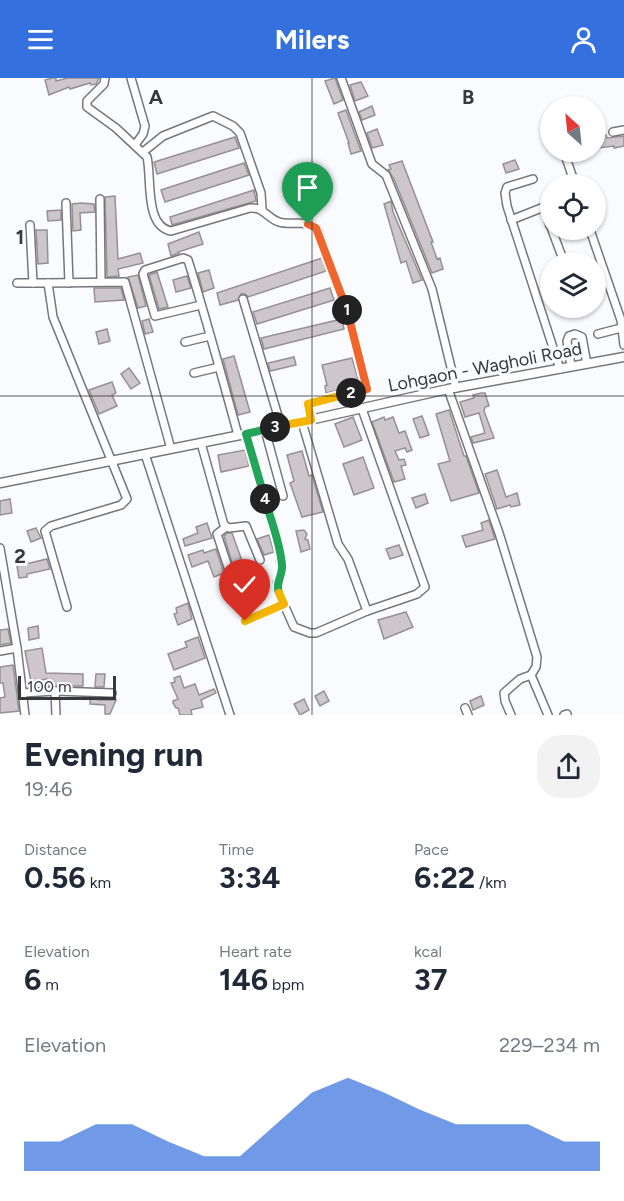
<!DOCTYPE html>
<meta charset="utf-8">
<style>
:root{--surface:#fff;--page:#f2f2f3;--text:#1f2937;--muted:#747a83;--accent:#3470de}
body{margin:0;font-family:Figtree,sans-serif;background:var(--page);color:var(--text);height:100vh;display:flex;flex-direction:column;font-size:22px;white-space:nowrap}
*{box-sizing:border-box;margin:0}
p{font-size:20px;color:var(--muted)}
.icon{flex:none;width:33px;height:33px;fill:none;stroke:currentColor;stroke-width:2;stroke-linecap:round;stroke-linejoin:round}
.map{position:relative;height:637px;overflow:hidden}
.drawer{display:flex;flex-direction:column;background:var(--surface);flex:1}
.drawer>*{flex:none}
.needle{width:39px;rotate:333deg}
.controls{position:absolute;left:540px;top:18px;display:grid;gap:12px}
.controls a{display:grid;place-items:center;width:66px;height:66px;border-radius:50%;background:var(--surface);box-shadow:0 2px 4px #0004;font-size:30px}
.scale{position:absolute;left:18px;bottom:15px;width:98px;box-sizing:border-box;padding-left:6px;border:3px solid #38383b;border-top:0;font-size:16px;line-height:21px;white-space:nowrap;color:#38383b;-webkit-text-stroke:4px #fafbfe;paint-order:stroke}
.pin{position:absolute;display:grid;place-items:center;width:51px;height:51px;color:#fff;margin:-62px -26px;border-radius:50% 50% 50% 0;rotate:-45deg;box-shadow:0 0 6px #0007}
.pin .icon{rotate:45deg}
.km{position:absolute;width:30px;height:30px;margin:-15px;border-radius:50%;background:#222;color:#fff;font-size:16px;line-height:30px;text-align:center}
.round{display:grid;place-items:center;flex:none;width:63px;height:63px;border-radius:24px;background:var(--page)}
.head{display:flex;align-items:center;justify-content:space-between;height:102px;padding:0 24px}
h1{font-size:33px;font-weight:700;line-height:45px}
.metrics{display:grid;grid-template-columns:repeat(3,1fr);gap:9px;height:102px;padding:6px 24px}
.metrics div{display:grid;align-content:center}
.metrics b{font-size:30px;font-weight:700}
.metrics small{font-size:16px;font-weight:400}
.metrics p{font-size:16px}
.chart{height:168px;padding:12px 24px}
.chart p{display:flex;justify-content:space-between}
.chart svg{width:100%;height:108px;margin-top:6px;fill:var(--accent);opacity:.7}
header{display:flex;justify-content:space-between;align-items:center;height:78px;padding:0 24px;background:var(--accent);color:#fff;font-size:27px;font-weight:700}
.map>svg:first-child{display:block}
.building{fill:#cdc6ca;stroke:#969094;stroke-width:1.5}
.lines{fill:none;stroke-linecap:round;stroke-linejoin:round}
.minor-casing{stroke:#76777e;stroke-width:10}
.major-casing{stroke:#76777e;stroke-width:11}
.minor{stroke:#fff;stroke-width:7}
.major{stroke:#fff;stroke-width:8}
.split-1-casing{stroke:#fff;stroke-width:12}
.split-2-casing{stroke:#fff;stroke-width:12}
.split-3-casing{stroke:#fff;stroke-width:12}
.split-4-casing{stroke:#fff;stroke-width:12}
.split-5-casing{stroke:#fff;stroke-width:12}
.split-6-casing{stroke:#fff;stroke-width:12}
.split-1{stroke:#f0652b;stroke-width:8}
.split-2{stroke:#f0652b;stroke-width:8}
.split-3{stroke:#f5b400;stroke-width:8}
.split-4{stroke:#22a559;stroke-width:8}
.split-5{stroke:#22a559;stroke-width:8}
.split-6{stroke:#f5b400;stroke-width:8}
.grid{fill:none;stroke:#38383b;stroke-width:1.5;stroke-opacity:0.55}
.labels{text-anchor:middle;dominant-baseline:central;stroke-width:6;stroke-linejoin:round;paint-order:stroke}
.street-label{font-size:18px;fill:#38383b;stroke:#fafbfe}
.grid-label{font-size:20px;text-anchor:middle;font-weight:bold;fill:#38383b;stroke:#fafbfe;stroke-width:6;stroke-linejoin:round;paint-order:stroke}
</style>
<header><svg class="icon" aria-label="menu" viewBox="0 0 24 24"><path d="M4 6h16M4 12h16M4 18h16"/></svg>Milers<svg class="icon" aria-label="person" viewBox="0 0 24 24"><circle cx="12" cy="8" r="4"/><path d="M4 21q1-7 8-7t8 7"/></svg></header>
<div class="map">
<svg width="624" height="637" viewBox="0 0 624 637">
<rect width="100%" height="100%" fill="#fafbfe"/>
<g class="building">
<path d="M52,0H56V3L68,0H99L96,6L91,7L90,5L70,11L69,9L49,17L45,2Z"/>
<path d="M335,0L343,22L334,26L325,3Z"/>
<path d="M361,4L368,18L355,23L350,7Z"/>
<path d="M372,28L375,37L362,42L359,34Z"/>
<path d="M346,32L361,73L351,76L348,65H349L338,35Z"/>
<path d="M377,51L383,67L372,70L367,55Z"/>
<path d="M606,57L607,60L624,58V68L614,70V68L598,70L596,60Z"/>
<path d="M235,59L239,70L157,96L154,84Z"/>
<path d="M515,82L519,91L506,95L503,86Z"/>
<path d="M402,83L433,164H431L437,181L440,180L443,191L432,195L394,101L388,92L391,91L389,87Z"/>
<path d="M244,85L249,97L165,124L161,112Z"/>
<path d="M254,112L256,123L172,147L170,139Z"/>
<path d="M115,118L118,181L140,175L143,185L118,191L119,198L107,199L105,119Z"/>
<path d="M391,123L393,134L422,202L413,205L406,183L401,185L384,126Z"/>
<path d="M81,125L94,126L95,134L80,135L81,152L73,153L72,126Z"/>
<path d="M61,132V142L48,143L47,133Z"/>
<path d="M36,152H47L48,185L38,186Z"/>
<path d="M199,154L203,166L178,174L179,175L171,178L168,166Z"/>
<path d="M322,180L326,193L248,219L245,216H241L238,222L220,227L217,215Z"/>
<path d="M209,192L214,210L203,214L198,195Z"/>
<path d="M157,194L168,229L159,231L149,197Z"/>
<path d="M138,197L146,228L138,230L128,199Z"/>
<path d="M187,198L191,210L176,214L173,202Z"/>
<path d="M94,210H121L124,222L95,224Z"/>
<path d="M330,210L334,222L257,246L253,234Z"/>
<path d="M149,241L153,254L145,256L142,243Z"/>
<path d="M342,241L344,251L264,271L261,260Z"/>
<path d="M107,251L110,263L99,266L96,254Z"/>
<path d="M234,278L250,334L238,337L223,281Z"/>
<path d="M294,279L296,287L270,293L268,285Z"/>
<path d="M352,280L360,307L326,315L325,308L327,307L322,287Z"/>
<path d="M129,290L140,305L131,311L121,296Z"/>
<path d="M112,304L116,315L112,317L117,328L99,336L89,312Z"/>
<path d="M481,315H485L489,328L485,329L484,333L494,360L473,365L471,359L485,355L479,335L465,339L460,324L474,320L473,317Z"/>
<path d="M449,332L464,378H466L479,415L451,423L438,386L450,383L436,336Z"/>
<path d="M422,338L429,357L420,360L413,341Z"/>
<path d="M353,339L362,362L344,369L335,346Z"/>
<path d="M384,339L385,342L393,339L399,355L405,353L412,372L407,374L405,370L395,373L399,382L404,381L406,387L401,388L405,401L394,404L372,344Z"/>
<path d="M245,372L249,388L221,394L218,377Z"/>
<path d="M302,373L309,398L312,397L323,434L302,439L290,405L294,403L287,377Z"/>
<path d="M363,379L374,410L354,417L343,386Z"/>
<path d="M497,392L506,419L517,415L520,427L511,429L510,427L497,431L485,396Z"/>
<path d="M425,416L428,425L416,430L412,420Z"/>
<path d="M10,421L12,435L0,437V423Z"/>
<path d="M489,442L495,461L466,469L462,458L483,452L481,445Z"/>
<path d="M207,445L212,460L185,468L183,461L198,455L196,449Z"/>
<path d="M36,450L41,460L31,464L27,453Z"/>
<path d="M304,452L307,456L305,461L308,462L310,471L301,474L296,453Z"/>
<path d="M227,455H232L245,491L256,487L264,512L251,518L247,509L240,511L224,458Z"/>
<path d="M269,457L274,474L264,477L257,461Z"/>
<path d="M399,467L403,477L390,481L386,471Z"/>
<path d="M216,471L224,495L214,499L208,483L192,489L188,477L203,472L204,475Z"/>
<path d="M47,481L50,491L27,496V499L19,500L17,488Z"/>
<path d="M188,525L192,541L178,547L174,536L177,535L176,530Z"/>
<path d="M406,534L413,549L384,561L378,542Z"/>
<path d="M38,548L39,560L29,562L28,550Z"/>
<path d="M8,551L11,565L0,567V552Z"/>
<path d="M198,559L205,580L174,592L168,576L187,569L185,564Z"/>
<path d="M42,570L46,595L83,596V608H47V601L31,604L25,573Z"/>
<path d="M13,587L19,633L0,635V620L5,619L3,605H0V589Z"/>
<path d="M96,596H105L104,609H95Z"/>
<path d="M180,598L184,610L195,606L199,617L214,611L216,615L201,622L203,629L191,632L192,637H180L178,630H176L173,625V623L178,621L171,605L175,604L174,600Z"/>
<path d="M324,613L329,623L320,628L315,618Z"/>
<path d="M481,618L484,627L473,632L470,623Z"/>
<path d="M90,620L100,622H116L110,636H105V627L90,626Z"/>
<path d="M304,621L309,632L300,637L294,626Z"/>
</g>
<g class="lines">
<g class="minor-casing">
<g id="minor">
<path d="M105,0L104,6L87,23V29L116,50L147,79C152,99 144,148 171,153L250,130C264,129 267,140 279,144C291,148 306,141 317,150L348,237L367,311L307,326L311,342"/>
<path d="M131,0L145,48L143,56L135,67"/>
<path d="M341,0L372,86L386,97L432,211L456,310"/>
<path d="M613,54L624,52"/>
<path d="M143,74L163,58L213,38L233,48L240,55L261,115L262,131"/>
<path d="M564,74L575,106"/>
<path d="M533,101L507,109L505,115L507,128L560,291"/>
<path d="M100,121L101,204"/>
<path d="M66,125L69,205"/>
<path d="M511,142L544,129L550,148"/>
<path d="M30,147L33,205"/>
<path d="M552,152L564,184"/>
<path d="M590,152L621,242L624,267"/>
<path d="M17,205H48"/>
<path d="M243,221L281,348"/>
<path d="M201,227L155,238L143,196L145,192L183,180L188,182C206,240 222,299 238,357"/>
<path d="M598,256L621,250"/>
<path d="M185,264L210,258"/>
<path d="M571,288L567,263L569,258L575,256L582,259L587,286"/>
<path d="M194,295L219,289"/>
<path d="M448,311L499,455L537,579L536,589L531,597L548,637"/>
<path d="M302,344L338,466L348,481L367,533L417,516L425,509L362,331"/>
<path d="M265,352L283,418"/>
<path d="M246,356L279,470L282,495L277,505V511L294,549L310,555H316L367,533"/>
<path d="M201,365L224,447L229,450L246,448L260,482"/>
<path d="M145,376L230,637"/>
<path d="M226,449L217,456L235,510"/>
<path d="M0,470L17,570L25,637"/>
<path d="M67,529L45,453L51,448L121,427L127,421L53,239L48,205L125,204L171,371"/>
<path d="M245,543L284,526"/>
<path d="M0,573L17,570"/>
<path d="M55,613L56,637"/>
<path d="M23,615L55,613L112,615"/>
<path d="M465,630L468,637"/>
<path d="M511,637L505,623L504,615L520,601L531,597"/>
<path d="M564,637L567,636"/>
</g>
</g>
<g class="major-casing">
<path id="major" d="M0,405L265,352L448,311L624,279"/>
</g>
<use href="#minor" class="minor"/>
<use href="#major" class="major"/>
</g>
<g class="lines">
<g class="split-1-casing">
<path id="split-1" d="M308,146L316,150L347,232"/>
</g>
<g class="split-2-casing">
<path id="split-2" d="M347,232L367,311L351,315"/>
</g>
<g class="split-3-casing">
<path id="split-3" d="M275,349L311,342L308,326L351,315"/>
</g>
<g class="split-4-casing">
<path id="split-4" d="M265,421L246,356L275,349"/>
</g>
<g class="split-5-casing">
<path id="split-5" d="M265,421C271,443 280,464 282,487C283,498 275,504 279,515"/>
</g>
<g class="split-6-casing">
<path id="split-6" d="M245,543L284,526L279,515"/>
</g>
<use href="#split-1" class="split-1"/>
<use href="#split-2" class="split-2"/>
<use href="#split-3" class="split-3"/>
<use href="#split-4" class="split-4"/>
<use href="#split-5" class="split-5"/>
<use href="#split-6" class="split-6"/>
</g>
<path class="grid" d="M312,0V637M0,318H624"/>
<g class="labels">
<g class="street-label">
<text transform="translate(485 289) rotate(-11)">Lohgaon - Wagholi Road</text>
</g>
</g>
<g class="grid-label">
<text x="156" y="26">A</text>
<text x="468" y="26">B</text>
<text x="20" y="166">1</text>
<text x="20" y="485">2</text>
</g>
</svg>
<div class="controls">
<a><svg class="needle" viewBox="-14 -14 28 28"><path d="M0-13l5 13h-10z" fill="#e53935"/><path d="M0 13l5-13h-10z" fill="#747a83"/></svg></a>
<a><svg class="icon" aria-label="locate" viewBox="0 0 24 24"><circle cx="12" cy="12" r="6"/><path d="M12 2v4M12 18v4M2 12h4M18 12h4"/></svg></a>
<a><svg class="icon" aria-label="layers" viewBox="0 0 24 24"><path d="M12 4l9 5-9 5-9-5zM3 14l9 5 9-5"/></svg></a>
</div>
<div class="scale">100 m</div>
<div class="pin" style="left:308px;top:146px;background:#1e9e55"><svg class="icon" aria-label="arrive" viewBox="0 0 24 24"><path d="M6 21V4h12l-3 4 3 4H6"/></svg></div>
<div class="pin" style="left:245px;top:543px;background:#d93025"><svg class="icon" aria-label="check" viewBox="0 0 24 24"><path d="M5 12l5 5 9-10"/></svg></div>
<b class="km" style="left:347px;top:232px">1</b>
<b class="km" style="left:351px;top:315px">2</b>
<b class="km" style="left:275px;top:349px">3</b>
<b class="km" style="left:265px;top:421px">4</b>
</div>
<section class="drawer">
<div class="head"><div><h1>Evening run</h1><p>19:46</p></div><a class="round"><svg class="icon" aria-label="share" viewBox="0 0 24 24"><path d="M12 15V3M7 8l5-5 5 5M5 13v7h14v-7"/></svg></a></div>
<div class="metrics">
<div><p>Distance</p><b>0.56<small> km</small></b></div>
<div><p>Time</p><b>3:34</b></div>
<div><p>Pace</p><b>6:22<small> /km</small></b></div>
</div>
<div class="metrics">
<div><p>Elevation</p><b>6<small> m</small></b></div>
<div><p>Heart rate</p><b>146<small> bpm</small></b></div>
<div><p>kcal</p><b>37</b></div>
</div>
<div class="chart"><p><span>Elevation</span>229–234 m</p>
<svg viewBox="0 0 160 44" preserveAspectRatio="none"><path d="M0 44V32L10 32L20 25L30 25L40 32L50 38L60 38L70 25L80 12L90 6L100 12L110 19L120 25L130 25L140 25L150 32L160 32V44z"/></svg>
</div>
</section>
